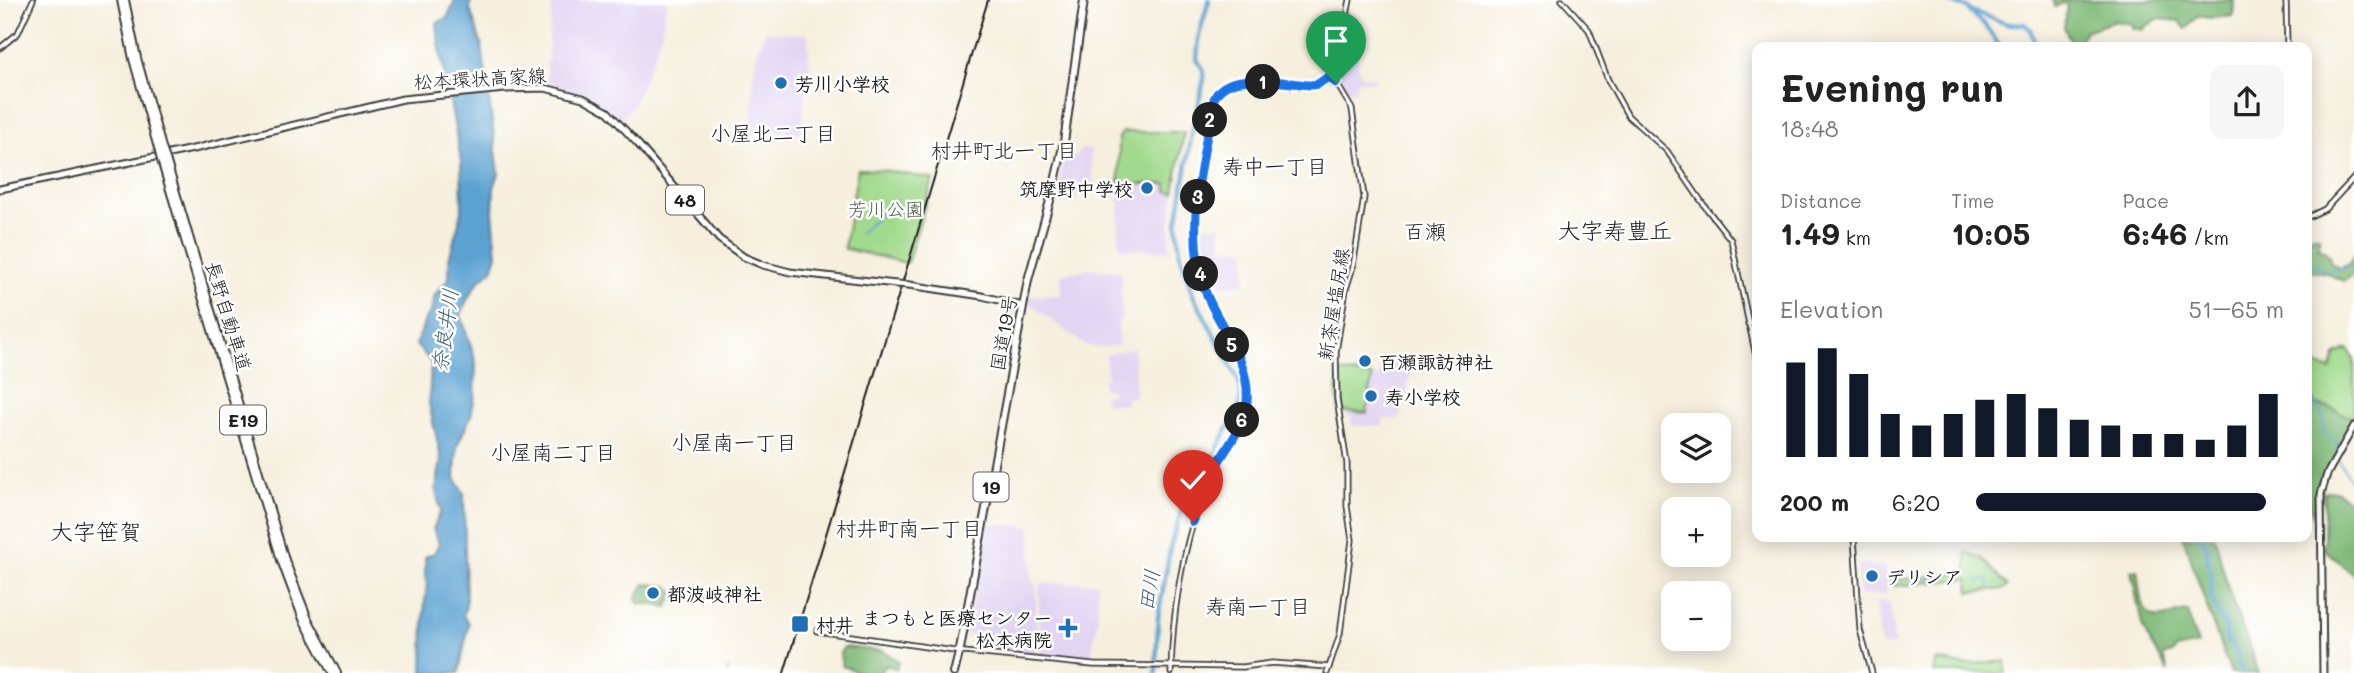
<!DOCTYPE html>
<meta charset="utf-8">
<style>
:root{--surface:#fff;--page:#f6f6f6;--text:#222;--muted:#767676;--accent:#111827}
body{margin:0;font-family:Mali,"Klee One",sans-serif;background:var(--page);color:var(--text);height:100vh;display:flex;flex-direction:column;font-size:26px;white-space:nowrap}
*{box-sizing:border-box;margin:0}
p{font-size:23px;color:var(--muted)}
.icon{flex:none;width:38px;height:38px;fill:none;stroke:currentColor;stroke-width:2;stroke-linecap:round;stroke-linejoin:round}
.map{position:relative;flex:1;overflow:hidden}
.sheet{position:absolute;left:1752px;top:42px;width:560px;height:500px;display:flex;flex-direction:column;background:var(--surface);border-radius:14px;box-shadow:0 4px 18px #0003}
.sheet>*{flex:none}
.buttons{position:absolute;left:1661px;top:413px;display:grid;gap:14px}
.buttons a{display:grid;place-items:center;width:70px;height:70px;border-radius:14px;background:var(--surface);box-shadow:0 4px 18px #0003;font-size:35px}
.pin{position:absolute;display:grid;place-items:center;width:60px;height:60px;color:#fff;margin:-72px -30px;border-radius:50% 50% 50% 0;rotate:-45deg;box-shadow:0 0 7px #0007}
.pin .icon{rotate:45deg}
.km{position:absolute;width:35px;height:35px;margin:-18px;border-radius:50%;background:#222;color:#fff;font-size:19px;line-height:35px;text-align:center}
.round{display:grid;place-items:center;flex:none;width:74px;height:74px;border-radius:14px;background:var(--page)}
.head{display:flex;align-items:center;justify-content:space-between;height:119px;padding:0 28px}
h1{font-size:38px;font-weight:700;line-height:52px}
.figures{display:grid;grid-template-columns:repeat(3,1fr);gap:10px;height:119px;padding:7px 28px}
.figures div{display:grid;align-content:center}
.figures b{font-size:30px;font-weight:700}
.figures small{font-size:19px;font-weight:400}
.figures p{font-size:19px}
.chart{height:196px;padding:14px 28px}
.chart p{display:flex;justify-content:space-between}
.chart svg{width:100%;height:126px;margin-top:7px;stroke:var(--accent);stroke-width:6}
ul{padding:0 28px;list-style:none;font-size:23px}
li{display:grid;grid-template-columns:112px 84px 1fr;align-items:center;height:52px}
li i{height:18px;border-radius:9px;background:var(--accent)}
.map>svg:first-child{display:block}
.built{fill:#e2d4f3}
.green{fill:#a1da8d;stroke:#5e7b54;stroke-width:2}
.forest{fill:#80ba78;stroke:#4e6b4a;stroke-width:2}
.water{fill:#5ba2d1;stroke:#3c5f76;stroke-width:2}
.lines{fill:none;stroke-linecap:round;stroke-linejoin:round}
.stream{stroke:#5ba2d1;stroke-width:2}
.river{stroke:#5ba2d1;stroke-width:4.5}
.secondary-casing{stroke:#3d3c39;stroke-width:7}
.primary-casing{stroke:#3d3c39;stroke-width:9}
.highway-casing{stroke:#3d3c39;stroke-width:10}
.secondary{stroke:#fff;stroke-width:3.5}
.primary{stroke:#fff;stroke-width:5}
.highway{stroke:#fff;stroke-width:6}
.rail{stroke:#1c1c1c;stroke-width:2}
.primary-bridge-casing{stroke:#3d3c39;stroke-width:9;stroke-linecap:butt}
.highway-bridge-casing{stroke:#3d3c39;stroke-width:10;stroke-linecap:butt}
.primary-bridge{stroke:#fff;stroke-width:5}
.highway-bridge{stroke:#fff;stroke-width:6}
.route-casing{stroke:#fff;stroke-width:14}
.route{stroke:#1a73e8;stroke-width:9}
.poi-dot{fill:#1f6fb2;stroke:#fff;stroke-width:2.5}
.labels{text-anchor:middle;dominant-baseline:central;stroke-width:5;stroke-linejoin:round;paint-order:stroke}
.shield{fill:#fff;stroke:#606060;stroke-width:2}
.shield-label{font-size:18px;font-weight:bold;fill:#1c1c1c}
.street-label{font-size:19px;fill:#1c1c1c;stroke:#fff}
.poi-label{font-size:19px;font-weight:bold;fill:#1c1c1c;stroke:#fff;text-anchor:start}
.park-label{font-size:19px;fill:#4b5e44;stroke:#fff}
.neighbourhood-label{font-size:21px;fill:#1c1c1c;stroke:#fff}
.water-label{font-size:21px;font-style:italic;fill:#3c5f76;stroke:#fff}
.quarter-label{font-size:23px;fill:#1c1c1c;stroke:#fff}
</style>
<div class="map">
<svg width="2354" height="673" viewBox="0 0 2354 673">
<rect width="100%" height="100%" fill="#fff"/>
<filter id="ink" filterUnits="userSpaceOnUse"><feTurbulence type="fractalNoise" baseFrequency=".0143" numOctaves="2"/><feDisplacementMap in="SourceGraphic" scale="14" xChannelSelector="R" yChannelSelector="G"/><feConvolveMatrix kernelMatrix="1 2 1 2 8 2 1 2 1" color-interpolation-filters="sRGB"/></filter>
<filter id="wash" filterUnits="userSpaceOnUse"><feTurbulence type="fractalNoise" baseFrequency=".00686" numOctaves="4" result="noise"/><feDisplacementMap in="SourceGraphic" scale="28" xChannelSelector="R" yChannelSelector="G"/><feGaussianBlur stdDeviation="1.57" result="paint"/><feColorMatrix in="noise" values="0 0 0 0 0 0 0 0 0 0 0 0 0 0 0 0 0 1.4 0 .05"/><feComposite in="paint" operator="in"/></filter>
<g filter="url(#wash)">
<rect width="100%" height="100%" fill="#f6efdd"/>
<g class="built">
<path d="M552,0H667L661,35L652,61L632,107L622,118L585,95L546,83Z"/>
<path d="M766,31L808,35L810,74L804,108L802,132H765L754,137L751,130L753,79L757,49Z"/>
<path d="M1345,38L1355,41L1360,75L1376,79L1374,82L1357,80L1356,89L1344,92L1339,85L1338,65Z"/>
<path d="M1123,132H1184L1176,178L1170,224V251L1122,249L1119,246V137Z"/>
<path d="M1080,149H1091L1093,191H1090V193L1078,194L1076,201H1054L1065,156H1078Z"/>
<path d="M1206,225H1221L1222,248H1246V283L1222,285L1213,270L1204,259L1202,235Z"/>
<path d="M1089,269L1121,271L1122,318L1118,321L1119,345L1097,348L1084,345L1028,302L1029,296L1061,295V274Z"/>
<path d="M1134,348L1135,397H1126V404L1104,403V395L1111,394V389H1103V381L1107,377L1106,355Z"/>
<path d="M1386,360L1411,371L1401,416L1397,419H1383L1382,426H1352L1351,417H1348L1346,411H1339L1337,373L1377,377L1383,371Z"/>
<path d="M987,523L1031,527L1032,582L1036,584L1037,656L1004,651L982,635L966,634Z"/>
<path d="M1864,564L1873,566L1886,565L1887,594L1859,595L1857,565Z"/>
<path d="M1098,582V618L1090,662L1039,657V584Z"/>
<path d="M1876,601L1890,602L1895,645L1881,646Z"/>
</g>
<g class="green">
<path d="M1123,132H1184L1174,192L1167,191V184H1119V137Z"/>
<path d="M858,169L883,170L933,179L907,263L845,249L844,247Z"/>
<path d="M2347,349L2354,357V418L2330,408L2317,405L2306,390L2313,386V368L2316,364L2330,370L2336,354Z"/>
<path d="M1339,372L1372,376L1367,413L1339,411L1337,392Z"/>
<path d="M1966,552L1982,558L2008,586L2004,589L1970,592L1968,579L1894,586V580L1967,572Z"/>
<path d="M1937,660L1963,665L2005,661L2006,673H1933Z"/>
</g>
<g class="forest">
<path d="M2052,0H2234L2233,16L2211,18L2197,16L2186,29L2179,21L2160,19L2147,25L2143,30L2132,28V24L2115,21L2085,31L2078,44H2072L2064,27L2067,5L2063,3L2055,7Z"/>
<path d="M2312,235L2319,236V247L2329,255L2331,263L2340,268L2349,264L2354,254V274L2343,281L2327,273L2307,270V238Z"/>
<path d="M2307,404L2330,408L2354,418V423L2324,478L2319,507L2315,508L2312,514L2311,504L2307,497Z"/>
<path d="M2337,491L2349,501L2354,500V575L2324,549V492Z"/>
<path d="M2183,537H2215L2228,588L2259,673H2231C2213,628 2199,582 2183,537Z"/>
<path d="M2131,570H2137C2140,586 2138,621 2161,617C2171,616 2179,612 2188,611L2191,626L2198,644L2176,649L2173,653L2163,655L2168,672L2143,629Z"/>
<path d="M645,584L668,586L672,591L708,595L706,601L671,599L668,607L638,603L636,598Z"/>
<path d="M844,647L884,651L899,662L896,669L888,665L883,668L881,673H862L842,666L840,653Z"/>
</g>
<path class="water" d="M455,0H471L470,9L482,46L499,173L494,188L493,212L497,255L492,270L479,281L467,300L461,315L476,363L475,395L471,416L457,446L455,478L464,493L466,606L463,616L469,623L459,673H423L424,613L427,583L425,575V557L434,553L439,544L433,529L441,511L436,491L441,458L429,404L431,362L416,345L426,317L431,312L434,296L449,278V259L462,211L461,160L439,44L437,23L447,18Z"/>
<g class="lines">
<g class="stream">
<path d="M860,233L896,200"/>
<path d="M2306,259C2319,273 2338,272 2354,265"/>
<path d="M2306,400L2311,399L2323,414V431L2338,444L2336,452"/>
<path d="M2338,460L2354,485"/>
<path d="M1930,578L1941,577"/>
<path d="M1976,580L1980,583L1987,578L1990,588"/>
<path d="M1923,581L1930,580"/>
<path d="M726,673L729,669"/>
</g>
<g class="river">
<path d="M1941,0L1967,7L1970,13L1984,24L2000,47"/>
<path d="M1969,10L2007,24H2024L2030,29L2036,47"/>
<path d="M2200,537L2207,548L2208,564L2212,571L2211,596L2220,618L2225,624L2227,640L2237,651L2238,664L2243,673"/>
<path d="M1156,673L1158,617L1171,544L1181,512L1203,478L1240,404L1241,392L1238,379L1193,295L1180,253L1177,224L1192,133L1204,79L1203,69L1197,60L1199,35L1209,0"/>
</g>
</g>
</g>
<g filter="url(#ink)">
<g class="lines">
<g class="secondary-casing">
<g id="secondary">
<path d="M1562,0L1589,30L1608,80L1628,116L1667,151L1706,208L1731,240L1757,361"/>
<path d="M2286,0L2287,47"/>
<path d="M0,48L18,33L33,0"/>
<path d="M2306,218L2325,209L2354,178"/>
<path d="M1748,324L1757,320"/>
<path d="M1854,537L1860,630L1872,673"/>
<path d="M817,631L954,651L1093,665L1243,667L1272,663L1329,667"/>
<path d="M1171,673C1172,616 1182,549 1202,496C1213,467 1245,429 1247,401C1250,357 1215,323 1203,283C1185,224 1202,158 1214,99C1232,55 1304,104 1328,78C1340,65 1346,18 1350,0"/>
<path d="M1327,673L1340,634L1352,540L1347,506V464L1337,399L1336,352L1346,289L1353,267L1364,197L1352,109L1337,84L1328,77"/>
</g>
</g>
<g class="primary-casing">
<g id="primary">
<path d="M0,189L198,148L403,99L505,89L545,88L583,98L608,112L638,144L719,239L744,257L763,265L790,272L896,284"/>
<path d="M909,285L982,296L1023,306"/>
<path d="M2323,673L2321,494L2327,474L2354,426"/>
</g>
</g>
<g class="highway-casing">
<g id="highway">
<path d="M121,0L133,59L159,152"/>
<path d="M125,0L137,58L163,151"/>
<path d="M166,159L285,560L308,619L337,673"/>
<path d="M161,160L281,560L303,619L332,673"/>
<path d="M954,673L960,649L1028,280L1053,190L1064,142L1084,0"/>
</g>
</g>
<use href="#secondary" class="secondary"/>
<use href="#primary" class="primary"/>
<use href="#highway" class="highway"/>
<path class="rail" d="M784,673L988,0"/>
<g class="primary-bridge-casing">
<path id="primary-bridge" d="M896,284L909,285"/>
</g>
<g class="highway-bridge-casing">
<g id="highway-bridge">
<path d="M163,151L166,159"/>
<path d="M159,152L161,160"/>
</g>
</g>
<use href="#primary-bridge" class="primary-bridge"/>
<use href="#highway-bridge" class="highway-bridge"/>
</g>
</g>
<g class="lines" filter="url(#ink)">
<g class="route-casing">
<path id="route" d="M1193,522C1199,505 1204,489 1212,473C1224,450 1245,428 1247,402C1251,355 1212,321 1201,278C1187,219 1203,158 1214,99C1227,68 1283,84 1311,85L1318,84L1328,77L1336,83"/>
</g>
<use href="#route" class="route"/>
</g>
<g class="poi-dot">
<circle cx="781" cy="83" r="7"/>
<circle cx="1147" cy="188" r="7"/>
<circle cx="1365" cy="361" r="7"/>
<circle cx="1371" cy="396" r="7"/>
<circle cx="1872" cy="576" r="7"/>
<circle cx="653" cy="593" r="7"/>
<rect x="791" y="615" width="18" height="18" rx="3.5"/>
<path d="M1064.5 617.5h7v7h7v7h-7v7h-7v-7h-7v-7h7z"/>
</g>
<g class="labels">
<g class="shield">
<rect x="666" y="185.5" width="38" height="29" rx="5"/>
<rect x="220" y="405.5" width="46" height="29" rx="5"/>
<rect x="973.5" y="472.5" width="35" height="29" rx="5"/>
</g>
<g class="shield-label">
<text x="685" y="200">48</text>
<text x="243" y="420">E19</text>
<text x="991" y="487">19</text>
</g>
<g class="street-label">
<text transform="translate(480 78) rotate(-3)">松本環状高家線</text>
<text transform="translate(1333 304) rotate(-81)">新茶屋塩尻線</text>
<text transform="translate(229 316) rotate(73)">長野自動車道</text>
<text transform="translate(1003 333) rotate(-80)">国道19号</text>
</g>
<g class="poi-label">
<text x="795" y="83">芳川小学校</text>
<text x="1133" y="188" text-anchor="end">筑摩野中学校</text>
<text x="1379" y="361">百瀬諏訪神社</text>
<text x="1385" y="396">寿小学校</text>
<text x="1886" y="576">デリシア</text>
<text x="667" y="593">都波岐神社</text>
<text x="1052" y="617" text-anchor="end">まつもと医療センター<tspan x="1052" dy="22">松本病院</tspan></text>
<text x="816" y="624">村井</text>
</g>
<g class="park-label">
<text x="886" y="208">芳川公園</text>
</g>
<g class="neighbourhood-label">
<text x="773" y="132">小屋北二丁目</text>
<text x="1004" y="149">村井町北一丁目</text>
<text x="1275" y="165">寿中一丁目</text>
<text x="1425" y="230">百瀬</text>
<text x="734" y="441">小屋南一丁目</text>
<text x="553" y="451">小屋南二丁目</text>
<text x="909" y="527">村井町南一丁目</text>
<text x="1258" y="605">寿南一丁目</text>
</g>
<g class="water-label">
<text transform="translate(444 330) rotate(-82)">奈良井川</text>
<text transform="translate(1148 590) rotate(-81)">田川</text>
</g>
<g class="quarter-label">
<text x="1615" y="230">大字寿豊丘</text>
<text x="96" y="531">大字笹賀</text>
</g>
</g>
</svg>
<div class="buttons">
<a><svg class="icon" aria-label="layers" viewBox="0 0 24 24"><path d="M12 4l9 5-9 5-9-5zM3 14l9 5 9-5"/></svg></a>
<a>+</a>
<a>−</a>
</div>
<div class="pin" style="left:1336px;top:83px;background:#1e9e55"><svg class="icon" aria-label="arrive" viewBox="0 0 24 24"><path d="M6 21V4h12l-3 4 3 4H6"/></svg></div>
<div class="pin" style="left:1193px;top:522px;background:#d93025"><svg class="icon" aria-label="check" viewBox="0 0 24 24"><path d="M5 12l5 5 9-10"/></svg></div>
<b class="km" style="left:1263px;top:82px">1</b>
<b class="km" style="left:1210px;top:120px">2</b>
<b class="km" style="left:1198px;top:197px">3</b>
<b class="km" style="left:1201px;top:274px">4</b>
<b class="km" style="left:1232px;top:345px">5</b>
<b class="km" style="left:1242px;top:420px">6</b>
<section class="sheet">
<div class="head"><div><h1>Evening run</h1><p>18:48</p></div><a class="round"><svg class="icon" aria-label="share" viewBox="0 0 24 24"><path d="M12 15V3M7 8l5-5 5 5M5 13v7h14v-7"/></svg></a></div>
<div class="figures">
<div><p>Distance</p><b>1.49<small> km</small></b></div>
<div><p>Time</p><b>10:05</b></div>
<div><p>Pace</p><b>6:46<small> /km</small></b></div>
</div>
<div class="chart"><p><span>Elevation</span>51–65 m</p>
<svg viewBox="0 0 160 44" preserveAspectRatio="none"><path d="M5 44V11M15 44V6M25 44V15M35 44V29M45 44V33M55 44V29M65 44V24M75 44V22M85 44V27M95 44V31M105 44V33M115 44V36M125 44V36M135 44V38M145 44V33M155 44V22"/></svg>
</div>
<ul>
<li><b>200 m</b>6:20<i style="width:94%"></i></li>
</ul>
</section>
</div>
